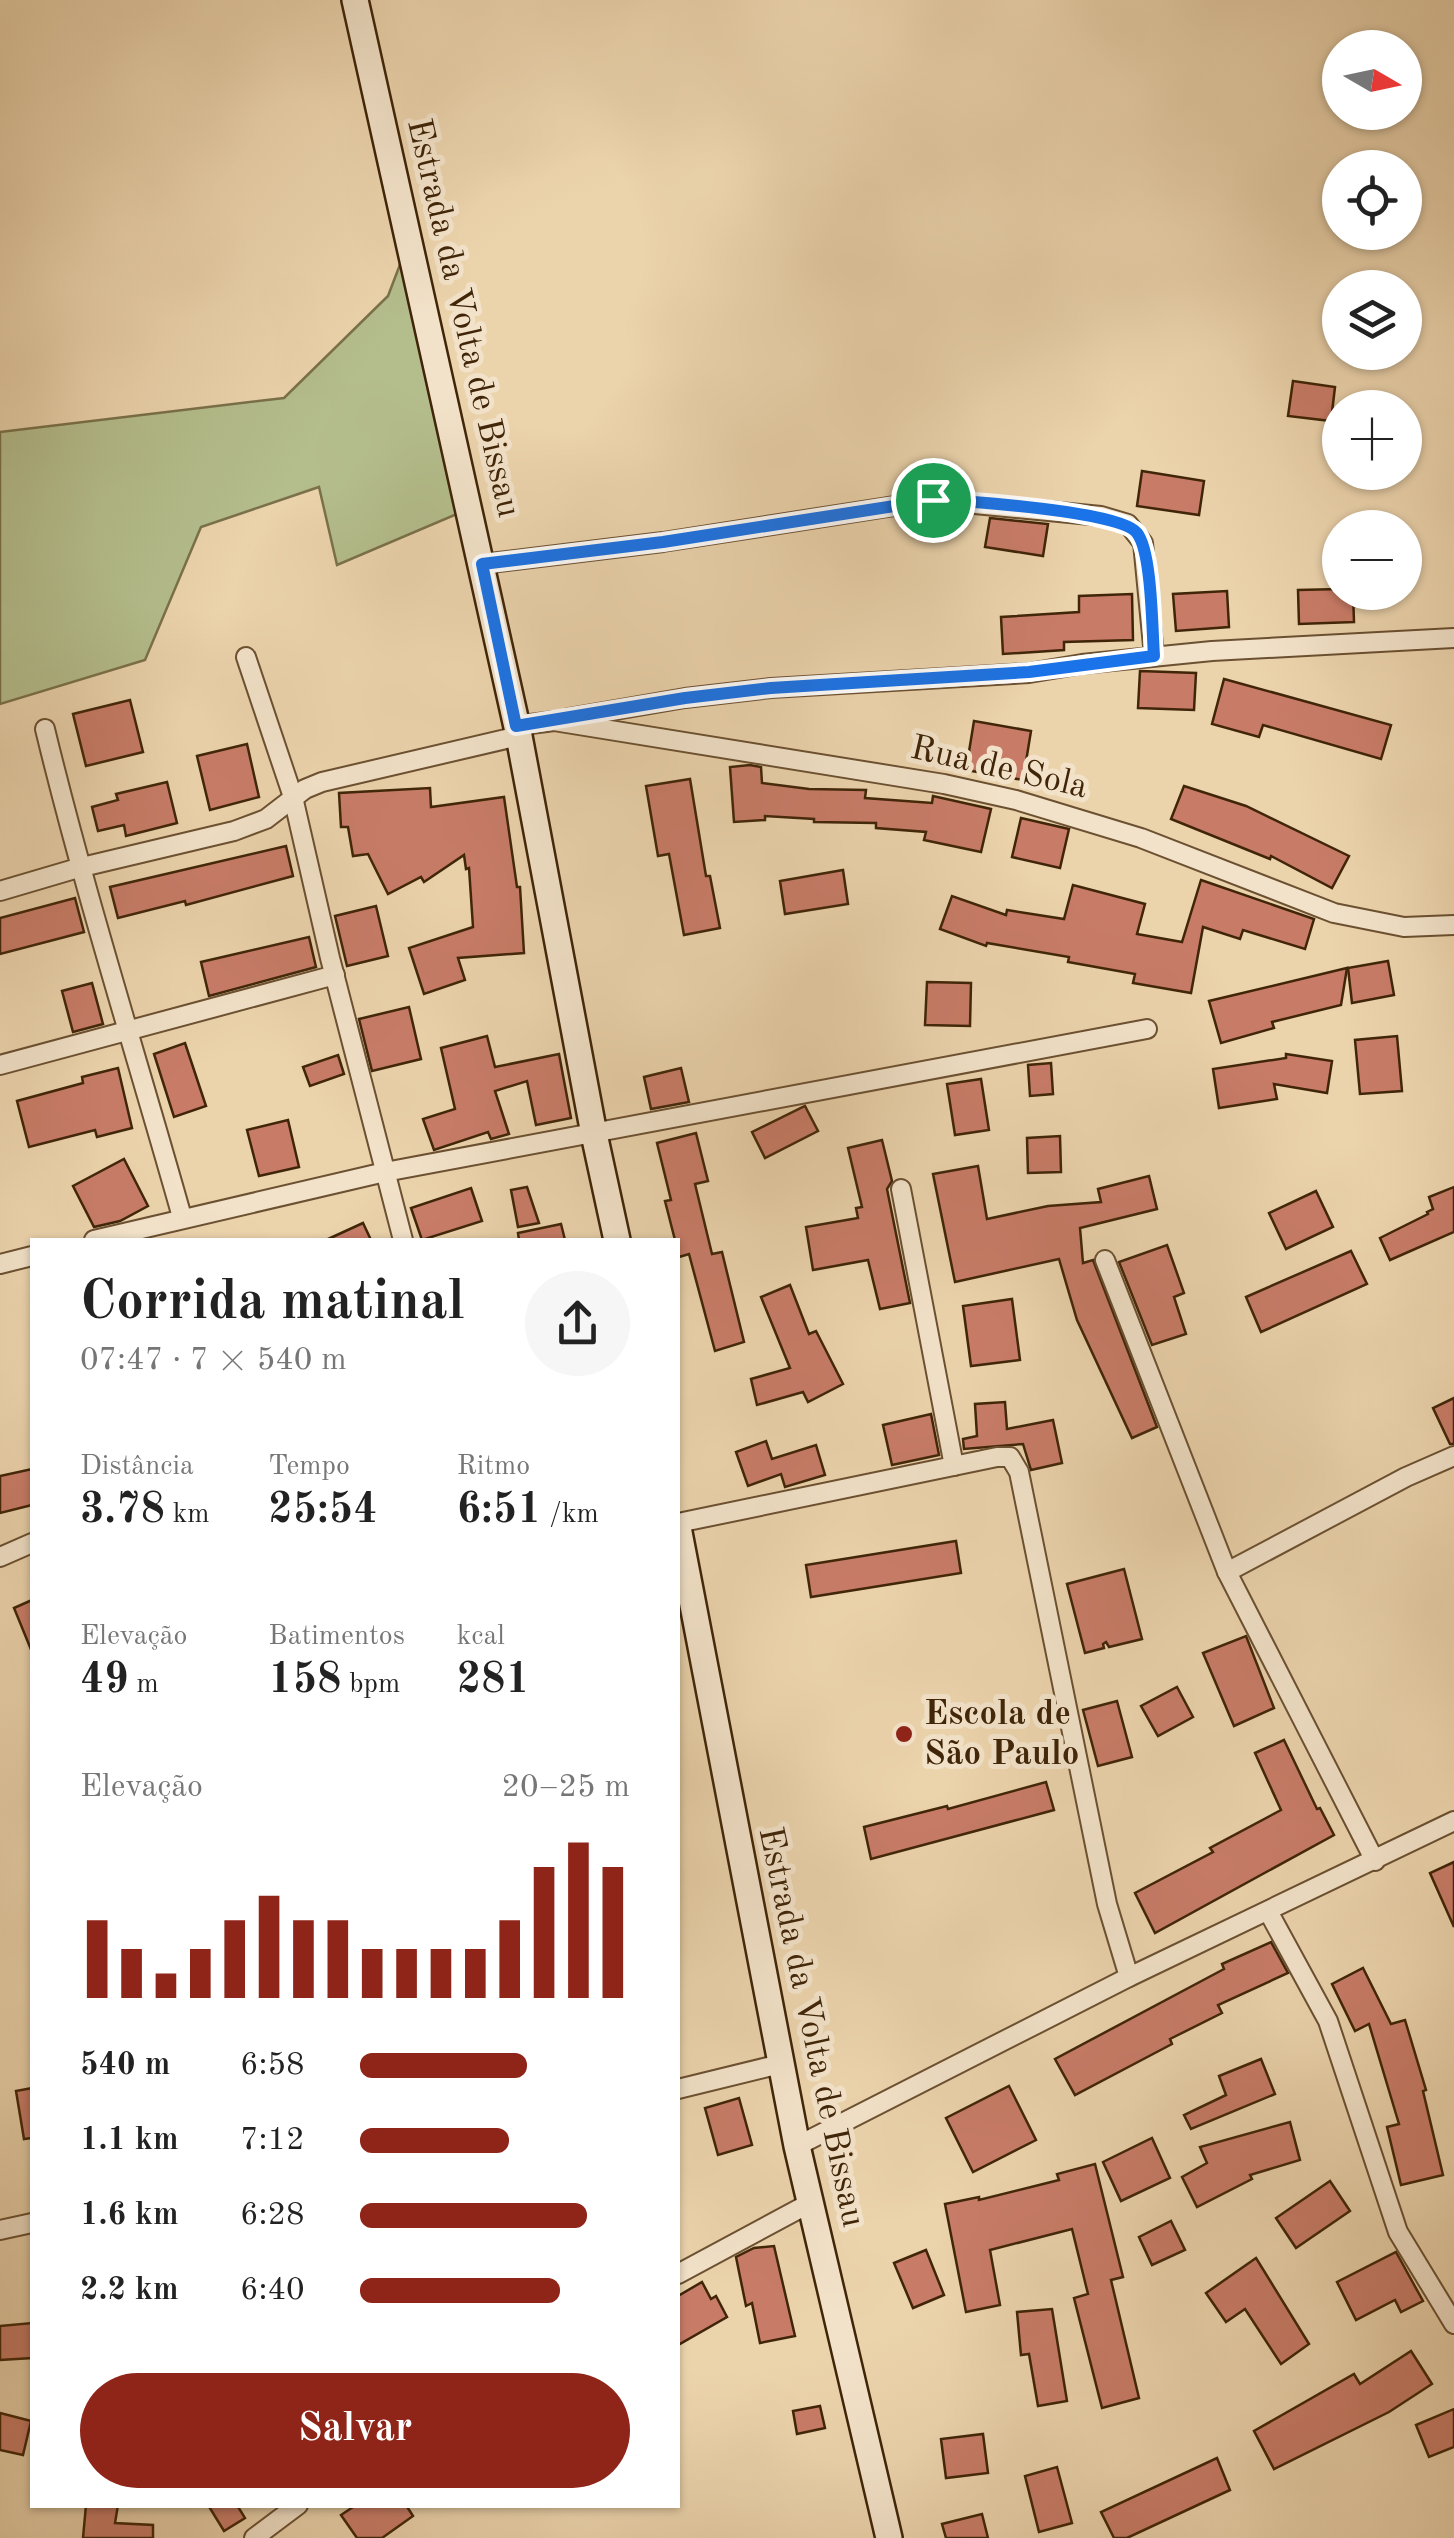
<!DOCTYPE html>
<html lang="pt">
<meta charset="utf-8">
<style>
:root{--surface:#fff;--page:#f6f6f6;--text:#222;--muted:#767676;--accent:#8f2418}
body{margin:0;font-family:"Old Standard TT",serif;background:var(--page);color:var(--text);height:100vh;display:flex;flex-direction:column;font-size:38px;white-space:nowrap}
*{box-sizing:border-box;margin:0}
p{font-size:32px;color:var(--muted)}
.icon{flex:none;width:55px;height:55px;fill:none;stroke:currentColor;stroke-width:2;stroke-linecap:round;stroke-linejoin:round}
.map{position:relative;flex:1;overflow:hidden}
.drawer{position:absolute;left:30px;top:1238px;width:650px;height:1270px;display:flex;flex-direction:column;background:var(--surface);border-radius:0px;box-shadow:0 2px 8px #0004}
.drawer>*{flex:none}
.needle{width:65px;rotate:99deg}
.tools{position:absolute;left:1322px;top:30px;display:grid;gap:20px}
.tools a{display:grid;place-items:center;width:100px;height:100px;border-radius:50%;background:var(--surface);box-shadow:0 2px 8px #0004;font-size:50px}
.pin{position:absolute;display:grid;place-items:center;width:85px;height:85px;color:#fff;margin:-42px;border:5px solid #fff;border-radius:50%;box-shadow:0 2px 10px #0007}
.round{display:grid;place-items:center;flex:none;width:105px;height:105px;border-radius:52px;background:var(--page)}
.summary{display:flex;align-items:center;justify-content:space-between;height:170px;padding:0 50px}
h1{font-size:55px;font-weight:800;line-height:75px}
.stats{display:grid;grid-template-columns:repeat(3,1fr);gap:15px;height:170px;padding:10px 50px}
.stats div{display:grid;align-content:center}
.stats b{font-size:42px;font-weight:800}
.stats small{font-size:28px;font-weight:400}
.stats p{font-size:28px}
.chart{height:280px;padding:20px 50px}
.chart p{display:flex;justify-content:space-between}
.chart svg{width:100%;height:180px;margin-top:10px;stroke:var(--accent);stroke-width:6}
.action{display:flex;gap:20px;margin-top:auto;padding:20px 50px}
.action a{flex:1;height:115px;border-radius:60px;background:var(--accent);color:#fff;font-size:40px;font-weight:800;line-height:115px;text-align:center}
ul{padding:0 50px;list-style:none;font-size:32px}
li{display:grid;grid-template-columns:160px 120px 1fr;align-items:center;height:75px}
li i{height:25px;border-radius:12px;background:var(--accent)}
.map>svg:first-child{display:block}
.green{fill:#b4bd8c;stroke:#7a714a;stroke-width:2.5}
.building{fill:#c87c68;stroke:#402508;stroke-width:2.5}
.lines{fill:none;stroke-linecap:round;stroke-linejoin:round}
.minor-casing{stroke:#6b5031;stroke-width:22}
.secondary-casing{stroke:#402508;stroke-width:30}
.minor{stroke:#f2e2c9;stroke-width:18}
.secondary{stroke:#f2e2c9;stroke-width:25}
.route-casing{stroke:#fff;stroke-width:20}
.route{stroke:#1a73e8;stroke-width:12}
.poi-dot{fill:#8f2418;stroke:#f2e2c9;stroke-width:4}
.labels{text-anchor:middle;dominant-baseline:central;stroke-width:10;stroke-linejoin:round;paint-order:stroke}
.street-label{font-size:35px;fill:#402508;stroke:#f2e2c9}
.poi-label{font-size:35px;font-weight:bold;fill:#402508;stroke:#f2e2c9;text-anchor:start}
</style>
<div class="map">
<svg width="1454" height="2538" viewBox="0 0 1454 2538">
<rect width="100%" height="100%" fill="#ebd3ac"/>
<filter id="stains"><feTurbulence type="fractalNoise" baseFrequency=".002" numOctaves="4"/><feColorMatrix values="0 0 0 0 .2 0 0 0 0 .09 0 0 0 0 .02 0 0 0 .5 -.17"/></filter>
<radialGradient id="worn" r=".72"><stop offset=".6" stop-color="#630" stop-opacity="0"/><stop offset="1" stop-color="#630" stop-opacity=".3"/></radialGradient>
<path class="green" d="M404,254L457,514L337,565L319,487L201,527L145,660L0,704V432L284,398L388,296Z"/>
<g class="building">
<path d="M1293,381L1335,387L1331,421L1288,416Z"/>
<path d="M1142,471L1204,481L1199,515L1137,506Z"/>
<path d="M990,518L1048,524L1043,556L985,547Z"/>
<path d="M1340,589V592H1353L1354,622L1299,624L1298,590Z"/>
<path d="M1227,591L1229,627L1176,631L1173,594Z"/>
<path d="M1132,594L1133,640L1064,642V650L1003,654L1001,617L1079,612V596Z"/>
<path d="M1140,671L1196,673L1194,710L1138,708Z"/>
<path d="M1224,679L1391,725L1381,759L1263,725L1259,737L1212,724Z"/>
<path d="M130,700L143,752L86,766L73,714Z"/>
<path d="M974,721L1031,731L1023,780L966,770Z"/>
<path d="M247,744L259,797L210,810L197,756Z"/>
<path d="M750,765L761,767L762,783L809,789L866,790L865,798L932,803L933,796L991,809L981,852L924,840L926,832L876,828V823L814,822V819L765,816V820L734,822L730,767Z"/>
<path d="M690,779L706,876H710L720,928L684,935L669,854L658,856L646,786Z"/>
<path d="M167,782L177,823L126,836L124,825L98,831L92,807L118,800L116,794Z"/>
<path d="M1184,786L1246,806L1349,856L1332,888L1271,856L1270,859L1171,819Z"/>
<path d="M430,788L431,807L504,797L517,887H520L524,953L458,958L465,980L424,994L409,948L473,927L469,868L466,869L464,855L424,882L421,877L388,894L368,854L353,856L348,827H341L339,793Z"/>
<path d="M1021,818L1069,829L1060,868L1012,857Z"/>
<path d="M286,846L293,876L186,905L185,901L118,918L110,887Z"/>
<path d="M843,870L848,904L785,914L780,881Z"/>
<path d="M1201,880L1314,919L1305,949L1243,930L1240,939L1203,927L1191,993L1133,983L1135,974L1068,962L1069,957L987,943L986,946L940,929L952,896L1006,915L1007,910L1064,919L1073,885L1145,904L1137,934L1182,942Z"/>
<path d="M75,898L84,932L0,954V918Z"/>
<path d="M376,906L388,956L347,966L335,916Z"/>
<path d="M309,937L316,967L209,996L201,962Z"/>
<path d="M1388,961L1394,995L1352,1003L1348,968Z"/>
<path d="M1347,968L1341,1005L1272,1022L1274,1028L1221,1043L1209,1001Z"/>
<path d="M927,982L971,983L970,1026L925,1025Z"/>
<path d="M92,983L103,1024L73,1032L62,991Z"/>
<path d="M409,1007L421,1059L372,1071L359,1019Z"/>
<path d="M487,1036L495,1067L559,1054L571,1118L536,1125L527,1081L495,1091L509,1134L491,1139L488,1132L434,1150L423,1119L455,1109L441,1048Z"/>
<path d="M1397,1036L1402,1091L1360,1094L1355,1040Z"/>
<path d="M185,1043L206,1106L174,1117L154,1054Z"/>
<path d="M1286,1054L1332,1061L1327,1093L1274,1084L1277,1099L1219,1108L1213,1069L1286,1058Z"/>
<path d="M338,1055L344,1074L310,1086L303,1067Z"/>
<path d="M1051,1063L1053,1094L1030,1096L1028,1065Z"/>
<path d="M118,1068L132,1128L97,1137L95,1130L29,1147L17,1101L83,1083L82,1077Z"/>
<path d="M681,1068L689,1102L651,1109L644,1077Z"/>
<path d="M981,1079L989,1130L955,1135L947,1084Z"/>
<path d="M805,1106L818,1131L765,1158L752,1132Z"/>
<path d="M288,1120L299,1167L259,1176L247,1130Z"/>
<path d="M696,1133L708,1181L695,1184L712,1254L722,1252L744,1342L715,1351L689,1254L679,1257L678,1240H675L665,1201L671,1200L657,1143Z"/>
<path d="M1060,1136L1061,1172L1028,1173L1027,1138Z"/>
<path d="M882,1140L892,1181L887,1189L910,1303L880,1309L868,1260L813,1270L806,1227L858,1218L856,1208L862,1207L848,1148Z"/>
<path d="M124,1159L148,1206L120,1221L94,1227L73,1186Z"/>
<path d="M978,1166L987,1219L1048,1206L1101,1202L1098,1189L1149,1176L1157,1209L1080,1228L1083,1263L1093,1260L1157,1427L1132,1438L1077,1320L1059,1259L955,1282L933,1174Z"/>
<path d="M527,1187L539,1223L518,1227L511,1190Z"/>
<path d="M1454,1187V1232L1390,1260L1380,1238L1428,1214L1427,1212L1433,1209L1429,1197Z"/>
<path d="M471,1188L482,1221L422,1240L411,1208Z"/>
<path d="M1316,1191L1333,1227L1286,1249L1269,1213Z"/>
<path d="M363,1223L371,1240H326Z"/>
<path d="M561,1224L565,1240H519L518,1233Z"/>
<path d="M1167,1245L1184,1293L1174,1297L1186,1334L1152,1345L1119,1262Z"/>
<path d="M1351,1251L1367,1284L1261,1332L1246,1297Z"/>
<path d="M790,1285L809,1334L816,1331L843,1384L808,1402L803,1392L757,1405L751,1379L790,1368L761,1297Z"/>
<path d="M1012,1299L1020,1360L971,1366L963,1306Z"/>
<path d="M1454,1398V1444H1450L1433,1408Z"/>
<path d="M1005,1402L1007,1429L1053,1420L1062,1463L1031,1470L1023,1444L964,1449L963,1439L977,1436L975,1404Z"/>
<path d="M931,1414L939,1455L892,1465L883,1425Z"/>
<path d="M766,1441L772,1459L816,1445L825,1475L785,1487L781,1474L748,1486L736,1452Z"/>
<path d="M32,1469V1505L0,1513V1476Z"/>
<path d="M956,1541L961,1573L811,1597L806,1565Z"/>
<path d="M1124,1569L1142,1639L1109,1647L1106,1642L1103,1644L1104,1648L1085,1653L1067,1584Z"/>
<path d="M32,1600V1652L14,1608Z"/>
<path d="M1246,1636L1274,1708L1234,1726L1203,1653Z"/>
<path d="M1177,1687L1193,1717L1158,1736L1141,1706Z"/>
<path d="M1117,1701L1132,1757L1098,1766L1083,1710Z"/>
<path d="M1284,1740L1317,1809L1320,1808L1334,1835L1155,1933L1135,1893L1213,1852L1210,1848L1281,1810L1255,1753Z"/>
<path d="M1046,1782L1054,1810L871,1859L864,1827L947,1806L948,1809Z"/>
<path d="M1454,1862V1927L1430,1873Z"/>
<path d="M1271,1942L1288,1973L1218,2005L1222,2013L1170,2039L1172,2044L1075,2095L1055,2059L1224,1969L1222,1964Z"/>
<path d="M1363,1968L1391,2024L1405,2020L1426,2090L1423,2091L1443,2175L1401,2185L1387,2127L1399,2124L1369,2024L1355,2031L1332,1984Z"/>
<path d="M1261,2059L1275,2094L1191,2129L1184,2115L1226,2095L1219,2076Z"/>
<path d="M1009,2086L1036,2140L973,2172L946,2118Z"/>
<path d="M32,2088V2138L24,2139L16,2091Z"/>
<path d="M739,2098L752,2145L718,2155L705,2108Z"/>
<path d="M1290,2122L1300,2160L1250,2175L1252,2179L1197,2207L1182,2177L1207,2163L1200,2147Z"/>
<path d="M1152,2138L1170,2178L1121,2201L1103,2162Z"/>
<path d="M1095,2164L1123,2277L1111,2280L1139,2398L1102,2408L1074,2298L1088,2294L1072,2229L990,2250L1000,2305L966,2312L945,2204L979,2197V2200L1059,2180L1057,2174Z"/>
<path d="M1330,2181L1350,2211L1296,2248L1276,2218Z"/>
<path d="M1171,2221L1185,2250L1152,2265L1139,2237Z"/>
<path d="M774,2246L795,2336L760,2343L752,2303L746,2306L736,2257L754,2248Z"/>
<path d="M926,2250L944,2295L913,2308L894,2263Z"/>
<path d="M1396,2252L1423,2301L1401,2312L1395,2300L1356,2320L1337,2282Z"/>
<path d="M1256,2258L1309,2344L1281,2364L1245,2309L1226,2322L1206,2293Z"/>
<path d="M702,2282L711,2299L716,2296L727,2317L678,2345V2296Z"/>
<path d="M1052,2309L1067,2401L1038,2406L1029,2354L1021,2355L1017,2312Z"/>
<path d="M32,2323V2358L0,2360V2326Z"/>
<path d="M1411,2351L1432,2384L1389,2412L1274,2469L1254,2431L1354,2374L1360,2384Z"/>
<path d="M820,2406L825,2428L797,2434L793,2411Z"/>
<path d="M1454,2409V2447L1429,2457L1416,2425Z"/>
<path d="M0,2413L31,2421L23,2455L0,2450Z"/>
<path d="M983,2434L988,2473L946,2478L941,2439Z"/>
<path d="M1217,2458L1230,2490L1127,2538H1114L1101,2512Z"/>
<path d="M1057,2467L1072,2523L1039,2532L1025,2476Z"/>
<path d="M86,2505H118L115,2523L153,2525V2538H83Z"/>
<path d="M208,2505H237L245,2518L224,2531Z"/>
<path d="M356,2505H406L413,2516L382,2538H357L341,2515Z"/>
<path d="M982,2514L988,2538H946L942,2524Z"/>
</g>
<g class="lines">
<g class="minor-casing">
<g id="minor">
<path d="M482,564L663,542L933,500L1101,516L1128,524L1143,543L1154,656"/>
<path d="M246,657L293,797L330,958L403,1240"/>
<path d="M569,718L685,698L771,688L1029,673L1082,664L1212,651L1454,638"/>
<path d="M515,726L554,721L944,784L1016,800L1141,838L1334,913L1404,927L1454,925"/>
<path d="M45,729C85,894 136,1054 182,1217"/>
<path d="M0,891L78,868L234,831L266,819L305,789L322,782L519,736"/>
<path d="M0,1065L335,975"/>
<path d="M901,1189L954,1466"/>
<path d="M94,1240L385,1172L1147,1029"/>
<path d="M1105,1260L1227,1572L1375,1861"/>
<path d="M0,1264L32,1256"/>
<path d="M678,1523L997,1457H1010L1019,1472L1107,1904L1129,1977"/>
<path d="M0,1557L32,1543"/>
<path d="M1227,1572L1406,1477L1454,1456"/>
<path d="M1268,1911L1328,2021L1398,2232L1454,2324"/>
<path d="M678,2089L780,2064"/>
<path d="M797,2146L1129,1977L1454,1821"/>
<path d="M0,2230L32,2223"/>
<path d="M678,2274L810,2203"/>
<path d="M254,2538L298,2505"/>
</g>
</g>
<g class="secondary-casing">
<g id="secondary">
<path d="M355,0L519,736L594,1134L617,1240"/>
<path d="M678,1527L797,2146L889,2538"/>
</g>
</g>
<use href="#minor" class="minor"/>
<use href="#secondary" class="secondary"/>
</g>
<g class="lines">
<g class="route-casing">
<path id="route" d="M933,500C967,501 1121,511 1137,533C1152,552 1152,629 1154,656L1029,672L771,688L685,698L516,726L482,564L663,542Z"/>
</g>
<use href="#route" class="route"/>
</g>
<circle class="poi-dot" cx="904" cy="1734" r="10"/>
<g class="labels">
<g class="street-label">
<text transform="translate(463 318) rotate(77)">Estrada da Volta de Bissau</text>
<text transform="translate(999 768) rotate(13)">Rua de Sola</text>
<text transform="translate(811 2027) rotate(78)">Estrada da Volta de Bissau</text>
</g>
<g class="poi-label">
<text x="924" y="1714">Escola de<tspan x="924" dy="40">São Paulo</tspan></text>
</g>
</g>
<rect width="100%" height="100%" filter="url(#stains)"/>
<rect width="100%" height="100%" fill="url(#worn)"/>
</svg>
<div class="tools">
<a><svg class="needle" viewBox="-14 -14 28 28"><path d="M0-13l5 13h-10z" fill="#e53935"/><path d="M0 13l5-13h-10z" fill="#767676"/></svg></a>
<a><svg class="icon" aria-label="locate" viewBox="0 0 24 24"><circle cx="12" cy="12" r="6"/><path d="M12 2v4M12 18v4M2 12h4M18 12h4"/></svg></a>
<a><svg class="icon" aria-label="layers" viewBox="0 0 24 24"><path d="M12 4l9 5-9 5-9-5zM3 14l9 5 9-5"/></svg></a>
<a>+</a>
<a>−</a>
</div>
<div class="pin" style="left:933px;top:500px;background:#1e9e55"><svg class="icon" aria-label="arrive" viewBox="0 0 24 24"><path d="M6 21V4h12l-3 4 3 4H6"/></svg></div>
<section class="drawer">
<div class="summary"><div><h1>Corrida matinal</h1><p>07:47 · 7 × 540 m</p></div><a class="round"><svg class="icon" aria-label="share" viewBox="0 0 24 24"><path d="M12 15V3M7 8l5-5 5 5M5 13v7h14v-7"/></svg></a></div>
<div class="stats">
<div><p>Distância</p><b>3.78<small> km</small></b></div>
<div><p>Tempo</p><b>25:54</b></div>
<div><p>Ritmo</p><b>6:51<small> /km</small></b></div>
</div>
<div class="stats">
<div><p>Elevação</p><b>49<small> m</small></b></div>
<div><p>Batimentos</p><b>158<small> bpm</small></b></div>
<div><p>kcal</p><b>281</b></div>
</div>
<div class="chart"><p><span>Elevação</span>20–25 m</p>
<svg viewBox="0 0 160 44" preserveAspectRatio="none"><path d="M5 44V25M15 44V32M25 44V38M35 44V32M45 44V25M55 44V19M65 44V25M75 44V25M85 44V32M95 44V32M105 44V32M115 44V32M125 44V25M135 44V12M145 44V6M155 44V12"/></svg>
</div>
<ul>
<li><b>540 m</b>6:58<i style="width:62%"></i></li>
<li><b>1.1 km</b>7:12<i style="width:55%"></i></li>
<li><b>1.6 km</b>6:28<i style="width:84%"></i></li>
<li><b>2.2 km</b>6:40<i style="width:74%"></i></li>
</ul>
<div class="action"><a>Salvar</a></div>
</section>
</div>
